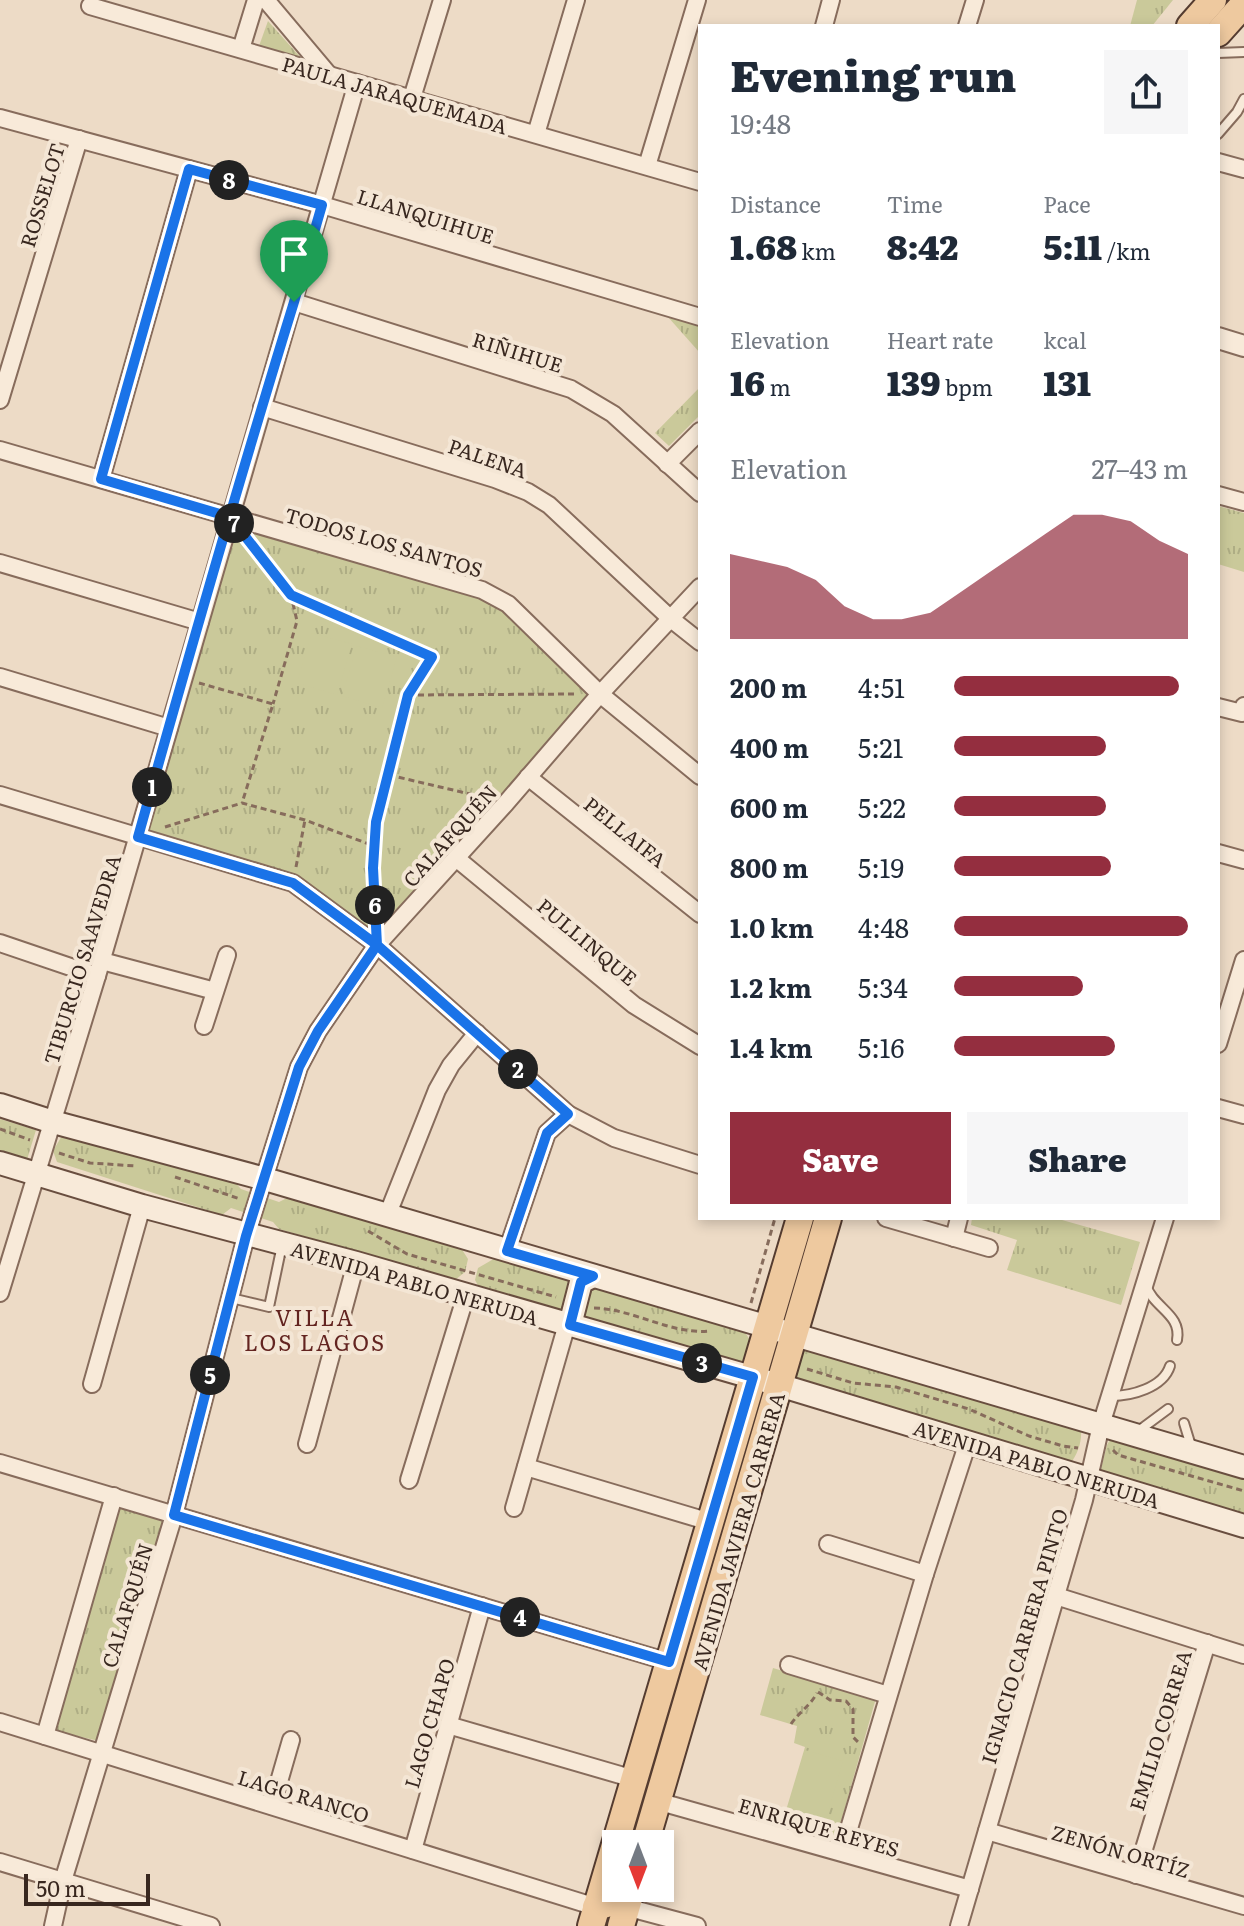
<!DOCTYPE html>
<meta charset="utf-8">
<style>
:root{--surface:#fff;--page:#f6f6f7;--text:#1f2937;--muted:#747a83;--accent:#942e3f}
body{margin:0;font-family:Literata,serif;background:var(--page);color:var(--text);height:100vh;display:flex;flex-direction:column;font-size:30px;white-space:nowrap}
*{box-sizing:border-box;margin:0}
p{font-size:26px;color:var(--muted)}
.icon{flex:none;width:44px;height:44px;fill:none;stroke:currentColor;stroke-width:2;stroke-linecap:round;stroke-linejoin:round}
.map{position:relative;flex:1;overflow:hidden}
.details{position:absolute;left:698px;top:24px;width:522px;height:1196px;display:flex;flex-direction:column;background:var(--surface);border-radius:0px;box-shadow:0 4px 12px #0003}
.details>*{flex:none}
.needle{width:52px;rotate:180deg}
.fabs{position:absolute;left:602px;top:1830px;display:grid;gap:16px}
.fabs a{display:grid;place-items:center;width:72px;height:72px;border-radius:0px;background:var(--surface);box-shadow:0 4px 12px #0003;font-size:40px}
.scale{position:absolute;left:24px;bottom:20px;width:126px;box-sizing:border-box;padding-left:8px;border:4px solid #38271f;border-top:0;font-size:22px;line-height:28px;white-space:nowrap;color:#38271f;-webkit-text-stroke:6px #f4e6d5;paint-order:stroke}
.pin{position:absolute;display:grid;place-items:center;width:68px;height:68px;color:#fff;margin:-82px -34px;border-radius:50% 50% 50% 0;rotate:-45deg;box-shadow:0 0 8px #0007}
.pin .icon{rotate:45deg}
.km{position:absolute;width:40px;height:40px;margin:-20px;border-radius:50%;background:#222;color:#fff;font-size:22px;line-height:40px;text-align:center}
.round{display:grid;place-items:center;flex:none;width:84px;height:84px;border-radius:0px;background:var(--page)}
.headline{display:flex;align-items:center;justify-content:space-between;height:136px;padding:0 32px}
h1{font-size:44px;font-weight:800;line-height:60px}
.stats{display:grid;grid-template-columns:repeat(3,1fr);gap:12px;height:136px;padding:8px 32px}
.stats div{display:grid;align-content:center}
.stats b{font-size:34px;font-weight:800}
.stats small{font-size:22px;font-weight:400}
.stats p{font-size:22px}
.chart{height:224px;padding:16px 32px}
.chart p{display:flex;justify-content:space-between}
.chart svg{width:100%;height:144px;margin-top:8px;fill:var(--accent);opacity:.7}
.button{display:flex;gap:16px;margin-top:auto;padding:16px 32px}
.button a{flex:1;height:92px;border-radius:0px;background:var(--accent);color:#fff;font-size:32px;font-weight:800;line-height:92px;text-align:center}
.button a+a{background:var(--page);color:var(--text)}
ul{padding:0 32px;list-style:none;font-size:26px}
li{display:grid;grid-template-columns:128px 96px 1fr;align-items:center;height:60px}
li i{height:20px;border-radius:10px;background:var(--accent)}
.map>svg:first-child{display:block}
.grass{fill:url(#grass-tufts)}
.garden{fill:#cac99a}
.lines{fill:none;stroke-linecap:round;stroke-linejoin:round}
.service-casing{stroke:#876c5c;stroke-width:12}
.minor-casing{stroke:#876c5c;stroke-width:20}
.tertiary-casing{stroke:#876c5c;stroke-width:24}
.secondary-casing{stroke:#694e3f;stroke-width:26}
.primary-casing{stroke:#553c30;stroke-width:30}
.path{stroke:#876c5c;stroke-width:3;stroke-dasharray:6 4;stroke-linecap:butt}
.service{stroke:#f8ead9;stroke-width:8}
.minor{stroke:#f8ead9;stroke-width:16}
.tertiary{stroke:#f8ead9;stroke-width:20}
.secondary{stroke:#f8ead9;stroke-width:22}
.primary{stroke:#eec99f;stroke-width:26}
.route-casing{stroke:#fff;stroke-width:16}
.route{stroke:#1a73e8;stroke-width:10}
.labels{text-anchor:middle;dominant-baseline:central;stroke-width:8;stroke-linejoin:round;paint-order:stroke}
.street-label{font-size:20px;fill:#38271f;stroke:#f4e6d5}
.neighbourhood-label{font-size:22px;letter-spacing:2px;fill:#632420;stroke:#f4e6d5}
</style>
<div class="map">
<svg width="1244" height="1926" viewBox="0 0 1244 1926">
<defs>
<pattern id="grass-tufts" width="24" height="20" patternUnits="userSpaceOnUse" patternTransform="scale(2)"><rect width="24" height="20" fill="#cac99a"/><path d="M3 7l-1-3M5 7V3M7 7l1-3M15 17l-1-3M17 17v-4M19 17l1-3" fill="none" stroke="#aead84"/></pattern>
</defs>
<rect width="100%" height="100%" fill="#eddbc6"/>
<g class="grass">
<path d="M1137,0H1173L1152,26H1130Z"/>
<path d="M268,21L302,59L259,46Z"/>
<path d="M668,317L700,326V353Z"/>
<path d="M700,387V415L669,446L655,433Z"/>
<path d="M1218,506L1244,513V572L1218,564Z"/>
<path d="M236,528L475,595L505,611L588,694L499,797L376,933L297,875L149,830Z"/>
<path d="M0,1119L36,1130L26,1163L0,1155Z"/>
<path d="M63,1134L231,1178L241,1189L279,1202L289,1197L461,1248L468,1259L465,1272L455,1280L279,1229L273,1222L231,1208L222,1215L57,1162L53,1151Z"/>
<path d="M972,1218H1055L1140,1242L1121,1305L1007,1270L1017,1240L971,1225Z"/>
<path d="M497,1257L741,1329C753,1340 752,1345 748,1360L740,1363L479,1287L475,1280L478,1268Z"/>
<path d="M800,1344L1081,1429C1082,1442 1078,1453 1070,1464L790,1380Z"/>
<path d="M1111,1438L1244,1477V1516L1100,1473L1107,1445Z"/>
<path d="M115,1505L163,1519L99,1741L51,1730Z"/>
<path d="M773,1668L876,1698L835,1843L781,1827L805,1747L794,1743L797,1726L760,1715Z"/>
</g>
<g class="garden">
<path d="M312,633L352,644L337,695L297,683Z"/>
<path d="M357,646L397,657L382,708L342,696Z"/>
<path d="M805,1750L843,1761L822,1833L784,1822Z"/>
</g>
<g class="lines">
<g class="service-casing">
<g id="service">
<path d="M1218,53L1244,52"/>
<path d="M1218,134L1237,112L1244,99"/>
<path d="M1146,1285C1153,1308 1182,1314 1177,1340"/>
<path d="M231,1298L269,1307L282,1245"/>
<path d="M1111,1396C1131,1396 1163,1388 1170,1366"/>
<path d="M1184,1423L1191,1446"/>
<path d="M1137,1432L1168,1409"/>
</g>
</g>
<g class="minor-casing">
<g id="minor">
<path d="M266,0L329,75"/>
<path d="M90,6L700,182"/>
<path d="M824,26L831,0"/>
<path d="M967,26L975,0"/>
<path d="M241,49L256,0"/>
<path d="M412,98L442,0"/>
<path d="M0,118L322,205L700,317"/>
<path d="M536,134L576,0"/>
<path d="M1218,162L1244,169"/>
<path d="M647,166L697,0"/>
<path d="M294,302L571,389L613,414L700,493"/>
<path d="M0,400L79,139"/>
<path d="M262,407L495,479L528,492L549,505L671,619L700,642"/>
<path d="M0,450L482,590L508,604L600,694L700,776"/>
<path d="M667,464L700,431"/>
<path d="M101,479L189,169"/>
<path d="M1218,495L1244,502"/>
<path d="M0,563L200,622"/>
<path d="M0,677L169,728"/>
<path d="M1218,707L1242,713L1244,706"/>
<path d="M528,777L700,914"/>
<path d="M0,795L293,883L377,945L568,1114L614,1138L700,1165"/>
<path d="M1218,853L1244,860"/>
<path d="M456,858L634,1005L700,1046"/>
<path d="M0,943L97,976"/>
<path d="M102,961L215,991"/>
<path d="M204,1026L227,955"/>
<path d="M1218,1044L1244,960"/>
<path d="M1218,1108L1244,1115"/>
<path d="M387,1216L437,1090L451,1065L477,1033"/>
<path d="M886,1218L989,1248"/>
<path d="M954,1238L959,1218"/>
<path d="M507,1251L547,1133L568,1114"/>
<path d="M0,1293L97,976L357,83"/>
<path d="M92,1384L142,1206"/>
<path d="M307,1444L356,1263"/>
<path d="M0,1463L669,1662"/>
<path d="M526,1467L710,1522"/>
<path d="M409,1480L466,1295"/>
<path d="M514,1508L567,1324"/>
<path d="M828,1544L925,1574"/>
<path d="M1056,1596L1244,1655"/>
<path d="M789,1665L888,1695"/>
<path d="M0,1722L596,1907"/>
<path d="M448,1725L634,1779"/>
<path d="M45,1736L114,1496"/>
<path d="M657,1801L970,1889"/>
<path d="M272,1806L291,1740"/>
<path d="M987,1831L1244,1906"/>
<path d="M413,1850L482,1606"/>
<path d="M842,1852L925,1574L968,1442"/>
<path d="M0,1862L211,1926"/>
<path d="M1136,1875L1207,1643"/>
<path d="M626,1907L697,1926"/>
<path d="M53,1926L63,1881L174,1515L246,1236L299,1067L318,1031L377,945L506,803L600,694L700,587"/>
<path d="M959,1926L1084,1500L1101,1425L1165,1218"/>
</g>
</g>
<g class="tertiary-casing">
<path id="tertiary" d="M1218,338L1244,346"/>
</g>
<g class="secondary-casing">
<g id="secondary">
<path d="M0,1105L53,1122L265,1179L1244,1467"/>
<path d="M0,1163L142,1206L356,1263L779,1385L1244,1526"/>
<path d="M570,1325L581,1282L593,1276"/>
</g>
</g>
<g class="primary-casing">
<g id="primary">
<path d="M1190,26L1213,0"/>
<path d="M1218,33L1244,4"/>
<path d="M645,1844L828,1218"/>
<path d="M596,1907L617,1901L631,1888"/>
<path d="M591,1926L800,1218"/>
<path d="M621,1926L632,1888"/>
</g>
</g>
<g class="path">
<path d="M247,539L291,595L297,621L273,704"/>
<path d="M291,595L432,657L408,695L376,822L373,868L376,921"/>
<path d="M199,683L273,704L242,803"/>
<path d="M408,695L576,694"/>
<path d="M389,775L487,798"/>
<path d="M165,827L242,803L305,820L374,846"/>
<path d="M296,867L305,820"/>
<path d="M0,1129L30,1140"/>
<path d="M59,1153L90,1163L137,1166"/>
<path d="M175,1177L240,1199"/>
<path d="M368,1231L407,1254L556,1297"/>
<path d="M751,1303L775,1218"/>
<path d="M594,1308C634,1309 671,1335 710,1331"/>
<path d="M807,1369L853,1383L896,1387L969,1409L1029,1436L1063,1446L1078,1448"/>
<path d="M1113,1450L1118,1455L1244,1491"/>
<path d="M818,1692L830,1700L846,1701L853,1709V1737L859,1743"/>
<path d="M791,1724C799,1712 810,1706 817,1693"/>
</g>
<use href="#service" class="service"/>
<use href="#minor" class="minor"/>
<use href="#tertiary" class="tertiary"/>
<use href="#secondary" class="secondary"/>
<use href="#primary" class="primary"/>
</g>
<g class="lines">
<g class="route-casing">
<path id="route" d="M294,302C239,480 188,658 138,837L293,883L377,945L568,1114L547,1133L507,1251L593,1276L581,1282L570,1325L753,1377L669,1662L174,1515L246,1236L299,1067L318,1031L377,945L373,868L376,822L408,695L432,657L291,595L230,517L101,479L189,169L322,205L294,302"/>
</g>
<use href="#route" class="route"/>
</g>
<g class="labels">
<g class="street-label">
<text transform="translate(395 94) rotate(16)">PAULA JARAQUEMADA</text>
<text transform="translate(41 195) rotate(-73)">ROSSELOT</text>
<text transform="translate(426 215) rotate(17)">LLANQUIHUE</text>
<text transform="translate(518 351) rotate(17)">RIÑIHUE</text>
<text transform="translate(488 457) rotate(19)">PALENA</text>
<text transform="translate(384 541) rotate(16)">TODOS LOS SANTOS</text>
<text transform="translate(626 831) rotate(39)">PELLAIFA</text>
<text transform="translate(449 835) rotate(-48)">CALAFQUÉN</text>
<text transform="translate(588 941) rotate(40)">PULLINQUE</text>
<text transform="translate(81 959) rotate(-73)">TIBURCIO SAAVEDRA</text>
<text transform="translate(415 1282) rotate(16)">AVENIDA PABLO NERUDA</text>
<text transform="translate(1037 1463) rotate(17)">AVENIDA PABLO NERUDA</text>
<text transform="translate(737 1531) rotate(-74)">AVENIDA JAVIERA CARRERA</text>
<text transform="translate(126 1605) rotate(-73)">CALAFQUÉN</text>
<text transform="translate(1023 1636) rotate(-74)">IGNACIO CARRERA PINTO</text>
<text transform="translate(428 1723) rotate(-74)">LAGO CHAPO</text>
<text transform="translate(1159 1730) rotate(-73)">EMILIO CORREA</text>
<text transform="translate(304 1795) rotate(17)">LAGO RANCO</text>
<text transform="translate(819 1826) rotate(16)">ENRIQUE REYES</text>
<text transform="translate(1121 1850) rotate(16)">ZENÓN ORTÍZ</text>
</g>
<g class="neighbourhood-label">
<text x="315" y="1316">VILLA<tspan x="315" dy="25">LOS LAGOS</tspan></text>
</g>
</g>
</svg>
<div class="fabs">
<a><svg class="needle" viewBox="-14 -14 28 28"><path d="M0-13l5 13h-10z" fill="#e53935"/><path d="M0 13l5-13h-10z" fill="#747a83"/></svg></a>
</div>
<div class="scale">50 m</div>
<div class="pin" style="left:294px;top:302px;background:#1e9e55"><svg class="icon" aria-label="arrive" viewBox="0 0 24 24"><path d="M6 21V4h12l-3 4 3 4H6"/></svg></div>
<b class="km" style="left:152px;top:787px">1</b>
<b class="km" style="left:518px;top:1069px">2</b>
<b class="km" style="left:702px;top:1363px">3</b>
<b class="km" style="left:520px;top:1617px">4</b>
<b class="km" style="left:210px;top:1375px">5</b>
<b class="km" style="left:375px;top:905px">6</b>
<b class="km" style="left:234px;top:523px">7</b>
<b class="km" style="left:229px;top:180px">8</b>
<section class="details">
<div class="headline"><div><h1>Evening run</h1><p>19:48</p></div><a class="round"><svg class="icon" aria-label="share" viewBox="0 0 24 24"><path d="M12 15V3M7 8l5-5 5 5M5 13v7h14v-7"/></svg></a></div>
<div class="stats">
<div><p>Distance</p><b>1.68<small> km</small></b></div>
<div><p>Time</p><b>8:42</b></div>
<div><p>Pace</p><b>5:11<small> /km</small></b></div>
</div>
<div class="stats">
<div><p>Elevation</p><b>16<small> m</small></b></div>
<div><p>Heart rate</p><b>139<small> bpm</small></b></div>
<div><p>kcal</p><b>131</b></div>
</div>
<div class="chart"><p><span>Elevation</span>27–43 m</p>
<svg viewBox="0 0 160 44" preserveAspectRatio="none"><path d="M0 44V18L10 20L20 22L30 26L40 34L50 38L60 38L70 36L80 30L90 24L100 18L110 12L120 6L130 6L140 8L150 14L160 18V44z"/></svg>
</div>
<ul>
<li><b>200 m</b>4:51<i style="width:96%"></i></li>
<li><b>400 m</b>5:21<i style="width:65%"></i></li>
<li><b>600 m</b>5:22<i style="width:65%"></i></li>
<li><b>800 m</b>5:19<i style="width:67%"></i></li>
<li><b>1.0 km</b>4:48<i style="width:100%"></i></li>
<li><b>1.2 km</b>5:34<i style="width:55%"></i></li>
<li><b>1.4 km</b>5:16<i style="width:69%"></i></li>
</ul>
<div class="button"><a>Save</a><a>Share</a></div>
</section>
</div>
